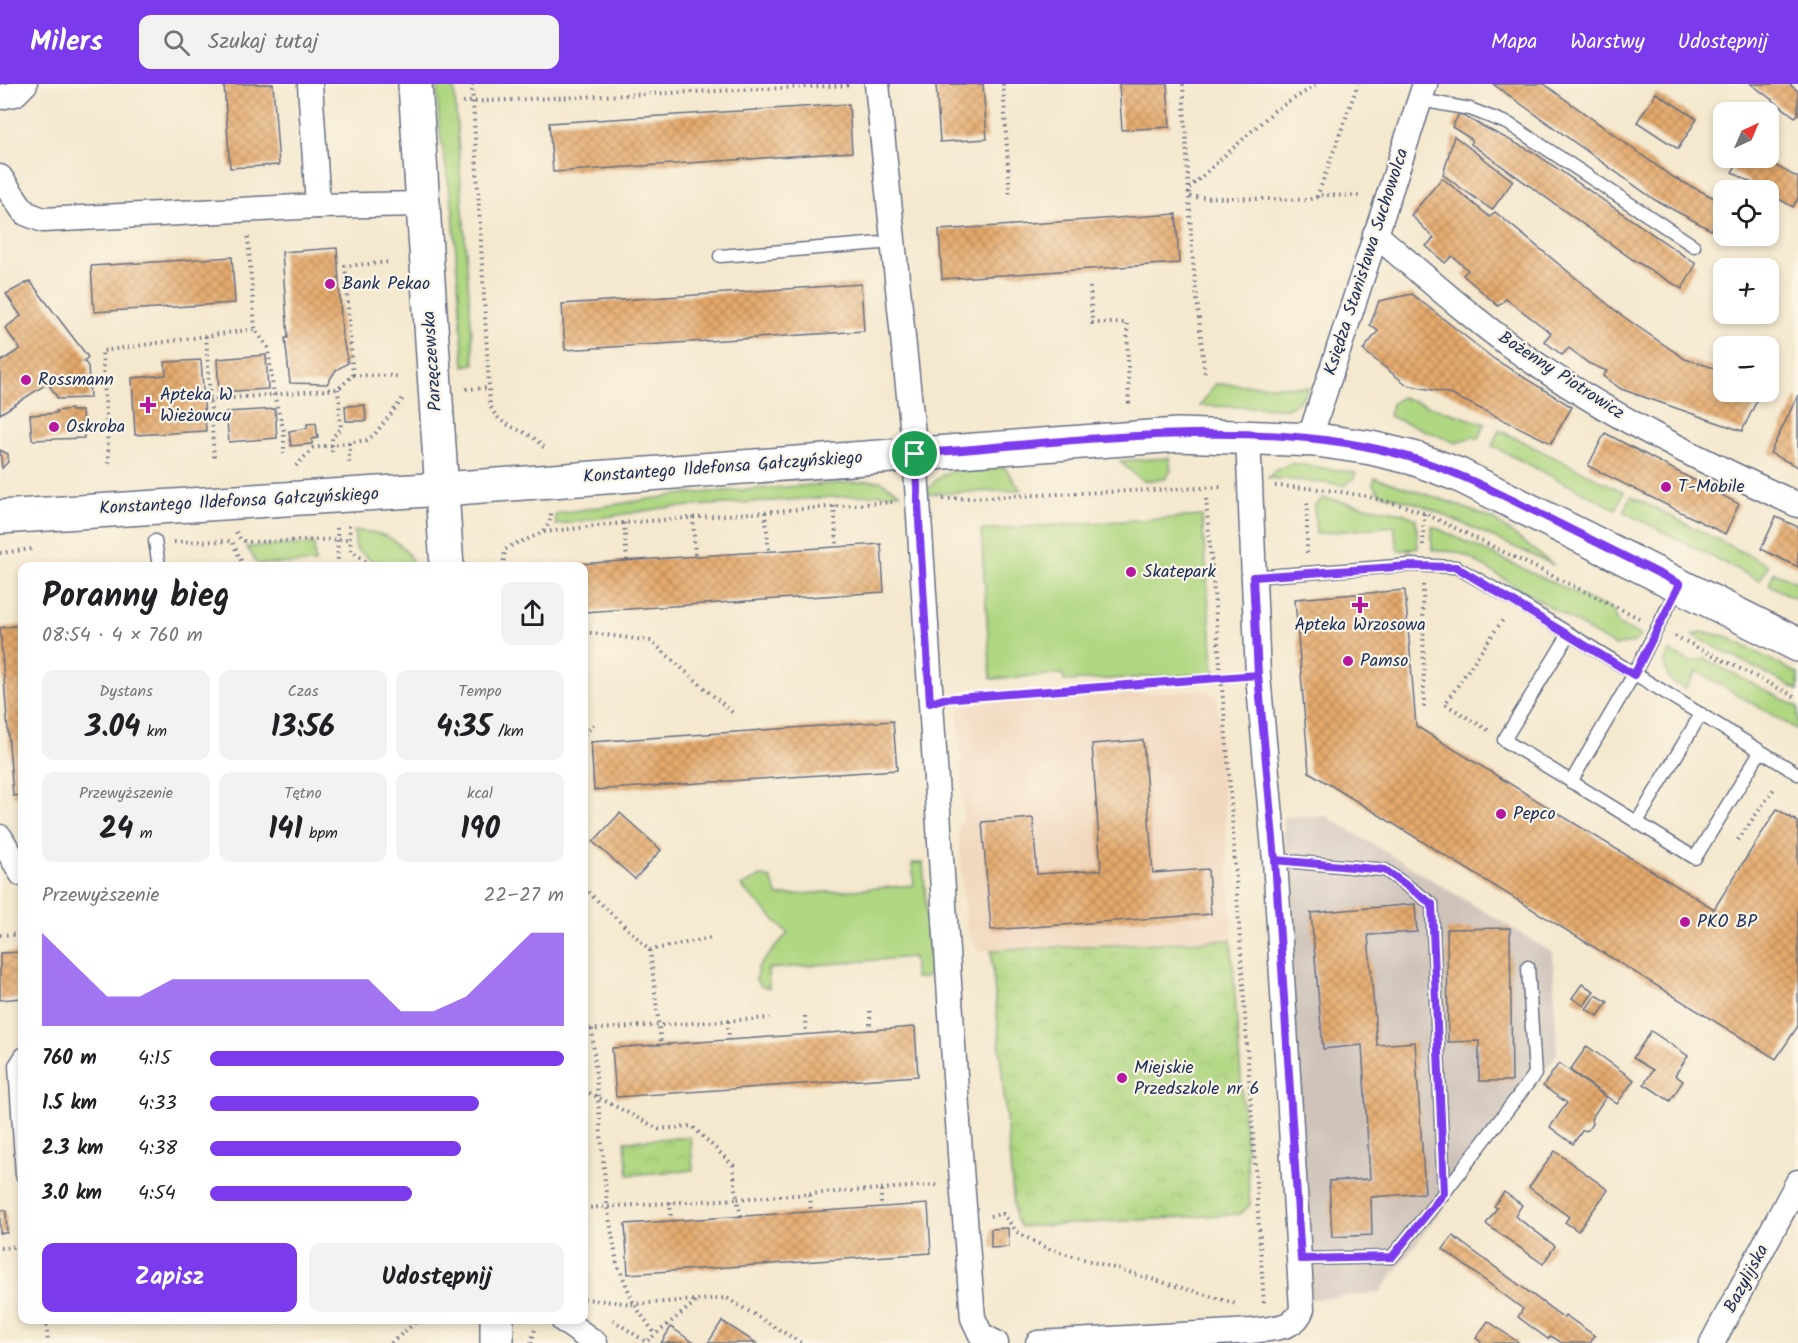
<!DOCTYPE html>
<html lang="pl">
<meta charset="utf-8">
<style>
:root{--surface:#fff;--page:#f2f2f2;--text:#202124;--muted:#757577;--accent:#7c3aed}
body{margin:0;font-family:Kalam,sans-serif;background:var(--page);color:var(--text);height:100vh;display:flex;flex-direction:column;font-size:22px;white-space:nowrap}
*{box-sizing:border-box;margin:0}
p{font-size:20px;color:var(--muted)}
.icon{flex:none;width:33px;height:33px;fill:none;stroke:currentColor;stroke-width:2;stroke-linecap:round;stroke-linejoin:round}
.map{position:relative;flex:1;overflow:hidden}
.side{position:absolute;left:18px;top:478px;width:570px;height:762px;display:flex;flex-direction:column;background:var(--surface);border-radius:12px;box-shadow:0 3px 9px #0003}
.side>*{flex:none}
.needle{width:39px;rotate:44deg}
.tools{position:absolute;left:1713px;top:18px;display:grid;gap:12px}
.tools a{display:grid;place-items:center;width:66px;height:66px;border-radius:12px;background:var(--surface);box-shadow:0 3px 9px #0003;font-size:30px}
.pin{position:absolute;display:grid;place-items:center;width:51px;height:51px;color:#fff;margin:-26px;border:3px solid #fff;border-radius:50%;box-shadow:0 2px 6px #0007}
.round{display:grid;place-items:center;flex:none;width:63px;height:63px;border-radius:12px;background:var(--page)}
.head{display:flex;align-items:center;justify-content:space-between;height:102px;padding:0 24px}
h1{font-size:33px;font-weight:800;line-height:45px}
.stats{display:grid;grid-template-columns:repeat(3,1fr);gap:9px;height:102px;padding:6px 24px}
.stats div{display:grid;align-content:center;border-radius:12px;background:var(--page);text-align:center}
.stats b{font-size:30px;font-weight:800}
.stats small{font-size:16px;font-weight:400}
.stats p{font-size:16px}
.chart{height:168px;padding:12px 24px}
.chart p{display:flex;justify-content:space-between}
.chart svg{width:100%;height:108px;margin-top:6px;fill:var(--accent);opacity:.7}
.button{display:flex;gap:12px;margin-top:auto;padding:12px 24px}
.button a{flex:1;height:69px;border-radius:12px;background:var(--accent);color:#fff;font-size:24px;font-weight:800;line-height:69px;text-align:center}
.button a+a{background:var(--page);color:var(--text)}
ul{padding:0 24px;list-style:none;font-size:20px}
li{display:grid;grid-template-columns:96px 72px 1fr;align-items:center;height:45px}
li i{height:15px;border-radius:8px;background:var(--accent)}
header{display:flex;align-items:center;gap:36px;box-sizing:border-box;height:84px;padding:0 30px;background:var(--accent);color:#fff}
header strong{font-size:28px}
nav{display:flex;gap:33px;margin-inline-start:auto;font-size:21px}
.search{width:420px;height:54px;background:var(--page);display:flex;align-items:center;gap:15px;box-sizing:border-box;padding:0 21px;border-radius:12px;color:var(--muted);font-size:22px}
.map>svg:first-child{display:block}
.built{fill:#f0d6bc}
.industrial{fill:#cec2b9}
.green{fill:#b0d782;stroke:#668370;stroke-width:1.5}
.park{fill:url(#park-crowns);stroke:#668370;stroke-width:1.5}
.building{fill:url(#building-cross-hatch)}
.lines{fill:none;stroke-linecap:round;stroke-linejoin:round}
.lane-casing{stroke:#677085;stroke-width:15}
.street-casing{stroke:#677085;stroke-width:27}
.secondary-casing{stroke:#677085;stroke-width:36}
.path{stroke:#677085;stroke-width:4;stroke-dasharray:1.5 4.5;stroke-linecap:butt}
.lane{stroke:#fff;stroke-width:12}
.street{stroke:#fff;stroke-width:24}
.secondary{stroke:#fff;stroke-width:33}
.route-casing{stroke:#fff;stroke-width:12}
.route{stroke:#7c3aed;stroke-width:8}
.poi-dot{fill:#b5179e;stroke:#fcf5e5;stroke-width:2}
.labels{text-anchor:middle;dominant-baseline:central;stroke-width:4.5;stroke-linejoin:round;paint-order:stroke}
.street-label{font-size:18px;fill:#1b2f5e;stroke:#fcf5e5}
.poi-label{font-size:18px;fill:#1b2f5e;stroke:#fcf5e5;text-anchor:start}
</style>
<header>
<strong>Milers</strong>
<div class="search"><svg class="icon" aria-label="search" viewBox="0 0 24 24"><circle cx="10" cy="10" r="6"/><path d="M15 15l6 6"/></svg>Szukaj tutaj</div>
<nav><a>Mapa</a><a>Warstwy</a><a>Udostępnij</a></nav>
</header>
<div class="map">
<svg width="1798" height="1259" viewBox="0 0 1798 1259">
<defs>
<pattern id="park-crowns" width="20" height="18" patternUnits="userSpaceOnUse" patternTransform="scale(1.5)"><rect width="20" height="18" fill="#b0d782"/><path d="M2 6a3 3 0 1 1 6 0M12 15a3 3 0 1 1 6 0" fill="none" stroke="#97b973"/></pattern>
<pattern id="building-cross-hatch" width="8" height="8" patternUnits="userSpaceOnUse" patternTransform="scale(1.5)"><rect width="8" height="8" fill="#e5a96a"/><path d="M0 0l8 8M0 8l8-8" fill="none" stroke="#b98a5a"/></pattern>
</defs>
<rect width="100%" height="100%" fill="#fcf5e5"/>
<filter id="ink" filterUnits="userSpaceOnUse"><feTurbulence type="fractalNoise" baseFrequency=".0167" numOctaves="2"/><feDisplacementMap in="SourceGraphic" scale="12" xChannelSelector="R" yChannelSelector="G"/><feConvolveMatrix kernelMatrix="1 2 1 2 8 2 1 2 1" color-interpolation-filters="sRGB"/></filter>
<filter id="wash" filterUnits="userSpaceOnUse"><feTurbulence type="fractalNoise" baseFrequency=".008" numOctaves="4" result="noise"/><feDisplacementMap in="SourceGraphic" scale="24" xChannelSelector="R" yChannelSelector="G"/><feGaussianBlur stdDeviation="1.35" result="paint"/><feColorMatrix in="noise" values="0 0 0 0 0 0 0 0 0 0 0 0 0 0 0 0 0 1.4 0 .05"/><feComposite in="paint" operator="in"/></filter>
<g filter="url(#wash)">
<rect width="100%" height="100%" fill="#f4e8ce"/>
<path class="built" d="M1206,606L1217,613L1250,1121L1240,1130L1021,1143L1015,1134L992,866L978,867L966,845L958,742L964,737L958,626L967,620Z"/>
<path class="industrial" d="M1326,732L1553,869L1557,970L1380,1208L1310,1216L1283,733Z"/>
<g class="green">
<path d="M437,0H454L474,280L464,282L453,127L439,42Z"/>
<path d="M1215,300L1309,303L1300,317L1287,324L1200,322Z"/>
<path d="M1401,313L1485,340L1478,355L1473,353L1456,359L1389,332L1392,320Z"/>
<path d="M1499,346L1624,408L1616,425L1492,362Z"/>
<path d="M1169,374L1171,386L1165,395L1143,397L1119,377Z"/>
<path d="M1291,379L1356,389L1354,394L1345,401L1268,394L1276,386Z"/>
<path d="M1004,383L1021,406L926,410C942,378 973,385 1004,383Z"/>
<path d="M1375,394L1444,416L1493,435L1554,481L1422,421L1379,409L1373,400Z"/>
<path d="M871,397H880L900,409L663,424L556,441L555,430L682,410Z"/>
<path d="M1631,412L1768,481L1760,497L1624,428Z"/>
<path d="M1323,414L1402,429L1416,435L1418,464L1398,467L1394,442L1316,450L1314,422Z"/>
<path d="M1202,432L1214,590L1064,597L1063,590L991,595L981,446Z"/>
<path d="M1432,442L1612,526L1618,541L1641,552L1633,559L1614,562L1470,474L1457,468L1432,466Z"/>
<path d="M354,447C382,446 404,456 415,483H381L356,465Z"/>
<path d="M314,460L315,479L257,480L247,463Z"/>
<path d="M1774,488L1798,499V516L1769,501Z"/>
<path d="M1702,548L1725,552L1798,590V606L1692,551Z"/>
<path d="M1669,567L1691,578L1705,575L1798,623V646L1697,587L1685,605L1669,596L1664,579Z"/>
<path d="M912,779H923L931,889L925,894H915L913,873L768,885L769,904L761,902L756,896L758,883L788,849L741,802L761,792L771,795L778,812L914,801Z"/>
</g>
<g class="park">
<path d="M1231,856L1250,1121L1240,1130L1021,1143L1015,1134L991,866Z"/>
<path d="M690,1053L693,1086L628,1091L625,1057Z"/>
</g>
<g id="blocks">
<g class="building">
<path d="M224,0H273L279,81L230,84Z"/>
<path d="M936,0H983L987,55L940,58Z"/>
<path d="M1119,0H1167L1170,43L1122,46Z"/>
<path d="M1493,0H1544L1671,92L1724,119V128L1711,146L1655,116Z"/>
<path d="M1751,0H1789L1798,7V30L1795,33Z"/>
<path d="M1656,9L1697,35L1678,65L1637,38Z"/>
<path d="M849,20L852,68L553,88L549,39Z"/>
<path d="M1459,30L1533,68L1696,180L1682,205L1632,175L1471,60V55L1452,43Z"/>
<path d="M1454,52L1513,97L1492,126L1443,91Z"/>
<path d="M1741,74H1762L1798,94V114L1793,123L1768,109V106H1764L1732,88Z"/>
<path d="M1442,94L1490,133L1495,128L1621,231L1685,275L1724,287V308H1761L1742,347L1621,305L1603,292L1607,287L1588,279L1569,264L1562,271L1544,257L1551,249L1506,215L1498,222L1463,191L1468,186L1452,172L1445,179L1426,162L1434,154L1411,131Z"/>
<path d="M1176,130L1179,179L942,195L939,146Z"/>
<path d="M337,164L342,251L348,279L336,286L327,300L290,299L285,254H288L282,168Z"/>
<path d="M232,173L235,219L94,228L91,182Z"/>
<path d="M30,197L88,273L84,277L88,282L90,314L58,315L48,299L0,330V278L20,265L5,244L21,232L6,210Z"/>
<path d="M861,200L864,247L565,266L562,220Z"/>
<path d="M1412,210L1494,275L1572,323L1551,359L1448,309L1407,301L1363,266L1378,247L1370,241L1379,217Z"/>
<path d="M266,271L268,305L219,308L217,275Z"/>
<path d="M201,276L206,347L135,351L132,294L166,291L165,278Z"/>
<path d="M1798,311V383L1770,369Z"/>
<path d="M365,321L366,337H346L345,322Z"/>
<path d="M71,325V327H82L84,354L32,356L30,331L57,329L56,327Z"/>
<path d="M275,325L277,354L229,358L226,328Z"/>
<path d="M316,339L318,354L312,355V360L291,362L289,347L307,344V340Z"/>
<path d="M1605,349L1739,420L1725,450L1588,382Z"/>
<path d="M0,366L8,370V378L2,384Z"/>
<path d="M1776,433L1798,443V483L1761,465Z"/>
<path d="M881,460L884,508L584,528V483H578V480Z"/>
<path d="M1405,506L1416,642L1714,825L1777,725L1798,738V942L1776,975L1309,688L1295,515Z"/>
<path d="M22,541V711L13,712L0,544Z"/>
<path d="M893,637L897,686L594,706L591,658Z"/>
<path d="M1143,656L1153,789L1208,785L1211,830L991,846L982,738L1033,734L1037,790L1101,786L1092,660Z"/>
<path d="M620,729L661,766L635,795L593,758Z"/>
<path d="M1415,820L1417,848L1368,851L1377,961L1415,958L1425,1109L1371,1113L1372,1151L1332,1153L1329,1097L1370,1095L1362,961L1323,965L1311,829Z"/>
<path d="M1510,844L1512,997H1479V957L1448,958L1447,845Z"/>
<path d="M22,868V914L0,916V869Z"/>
<path d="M1582,900L1594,907L1584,922L1572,914Z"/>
<path d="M1596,911L1608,918L1598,932L1586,925Z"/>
<path d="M915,943L918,992L616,1013L612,964Z"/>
<path d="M1651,947L1688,972L1675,991L1683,997L1670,1017L1644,1000L1653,986L1633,974Z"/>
<path d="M1587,962L1634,996L1617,1020L1570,986Z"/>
<path d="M1559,979L1606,1013L1591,1035L1592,1040L1588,1046L1582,1047L1573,1060L1550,1043L1567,1019L1543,1002Z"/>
<path d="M1555,1067L1608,1106L1578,1147L1565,1138L1569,1133L1529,1103Z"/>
<path d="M1504,1108L1522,1121L1515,1132L1555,1162L1543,1180L1486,1140L1497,1124L1494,1122Z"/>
<path d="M928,1120L931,1169L628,1190L625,1140Z"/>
<path d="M0,1126H6L7,1149H0Z"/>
<path d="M1008,1144L1009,1163L991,1164V1145Z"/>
<path d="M1453,1152L1564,1234L1565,1231L1595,1252L1590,1259H1562L1551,1252L1548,1255L1518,1233L1523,1225L1443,1165Z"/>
<path d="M722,1237L756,1259H708Z"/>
<path d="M1488,1237L1519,1259H1482L1476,1254Z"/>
<path d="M671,1243L694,1259H661Z"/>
</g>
</g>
</g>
<g filter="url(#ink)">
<use href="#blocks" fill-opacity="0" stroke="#677085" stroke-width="1.5"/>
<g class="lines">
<g class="lane-casing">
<g id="lane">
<path d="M1420,16L1470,25L1509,40L1694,162"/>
<path d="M720,172L893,158"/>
<path d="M155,457L159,483"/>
<path d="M1253,493L1410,481L1456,483L1516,517L1798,690"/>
<path d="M1569,550L1504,656L1695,774L1760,668"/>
<path d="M1571,698L1634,590L1679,501"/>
<path d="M1637,738L1701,630"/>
<path d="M1275,776L1385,786L1432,820L1444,1109L1392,1173L1301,1175"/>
<path d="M22,970L15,981L22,1091"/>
<path d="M1444,1109L1535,990L1528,883"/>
</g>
</g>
<g class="street-casing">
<g id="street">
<path d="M310,0L318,122"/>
<path d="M877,0L915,370L961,1085L973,1234L981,1251L996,1259"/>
<path d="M0,13L15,10L25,0"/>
<path d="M0,93L25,129L43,136L318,122L422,120"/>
<path d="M1375,150C1422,190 1469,232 1519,268C1605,330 1702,377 1798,421"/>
<path d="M1309,356L1425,0"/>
<path d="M0,753L22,790"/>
<path d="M563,1236L595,1259"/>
<path d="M1038,1259L1252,1247C1271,1244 1295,1246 1302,1225L1275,776L1258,592L1248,352"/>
<path d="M1712,1259L1798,1098"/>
</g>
</g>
<g class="secondary-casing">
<g id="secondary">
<path d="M415,0L447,483"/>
<path d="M0,433L443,405L1178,351L1317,356L1371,364L1413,374L1459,391L1798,561"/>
<path d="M497,1236V1259"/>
</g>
</g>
<g class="path">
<path d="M472,0L490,321C498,341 513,342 531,352C536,355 541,361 546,365"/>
<path d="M1003,0L1010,113"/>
<path d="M1183,0L1192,167L1205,293"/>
<path d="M463,18L852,1"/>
<path d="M1189,104L1274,27L1318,0"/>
<path d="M1190,113L1308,116L1323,111L1359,112"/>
<path d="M1317,113L1358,0"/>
<path d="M248,153L255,245L268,264L274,311L284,347V370"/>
<path d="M1090,203L1092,239H1127L1129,321"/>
<path d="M206,252L214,374"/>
<path d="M353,291L397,292"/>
<path d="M466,305L489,304"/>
<path d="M209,316L338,305L353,291L345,182L391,178"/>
<path d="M349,359V379"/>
<path d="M332,368V353L341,345L338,305"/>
<path d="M109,379L102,267L255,245"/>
<path d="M296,382L313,364L367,356L375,350L405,312"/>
<path d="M1275,402C1326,404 1376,411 1424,429L1639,534"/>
<path d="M943,415L1223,403"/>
<path d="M1206,415L1228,674L1264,1220"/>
<path d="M834,422L837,462"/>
<path d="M765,428L769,467"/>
<path d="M693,433L695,472"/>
<path d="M624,439L627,477"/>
<path d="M349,441L351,466L373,483"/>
<path d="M337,444L338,483"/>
<path d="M236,448L241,456L248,458L349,455"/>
<path d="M544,448L624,439L892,418"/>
<path d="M174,458L232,457L244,483"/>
<path d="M1423,461L1424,429"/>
<path d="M0,469L32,465"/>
<path d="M1307,469V415"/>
<path d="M503,483L505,466C522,452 550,456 551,429"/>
<path d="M1423,501L1424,625"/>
<path d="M584,548L651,557L734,630"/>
<path d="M1675,552L1798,614"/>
<path d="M957,614L1231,594"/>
<path d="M1488,646L1445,620L1504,534"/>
<path d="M584,650L594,640"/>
<path d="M1738,756L1776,702"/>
<path d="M584,804L650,866L711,854"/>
<path d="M0,851L22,850"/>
<path d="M650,866L661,960"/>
<path d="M870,927V947"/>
<path d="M805,932L806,951"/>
<path d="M728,937L729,956"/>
<path d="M592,945L607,1121L617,1179L634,1220L655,1250"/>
<path d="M584,946L770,934"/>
<path d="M584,1006L659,1045L692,1042L733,1081L737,1115L584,1124"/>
<path d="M881,1106V1123"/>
<path d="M810,1111L811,1128"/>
<path d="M670,1118L671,1137"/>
<path d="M741,1132L737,1115L937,1101"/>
<path d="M990,1132L1003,1130L1017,1148L1046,1164L1237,1220"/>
<path d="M0,1164L22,1162"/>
<path d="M584,1215L634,1220L727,1214L801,1259"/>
<path d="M46,1236L48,1259"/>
<path d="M613,1236L646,1258L698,1216"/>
<path d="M391,1259L418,1236"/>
<path d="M531,1259L536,1242"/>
</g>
<use href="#lane" class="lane"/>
<use href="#street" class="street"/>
<use href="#secondary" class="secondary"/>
</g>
</g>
<g class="lines" filter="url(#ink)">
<g class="route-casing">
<path id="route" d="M915,370L930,619L943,615L1258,591L1275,776L1301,1175L1392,1173L1444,1109L1432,820L1385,786L1275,776L1258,591L1253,493L1410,482L1456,483L1634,591L1680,500C1634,477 1588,454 1542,431C1500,410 1458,388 1412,374C1263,329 1069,358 915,370"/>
</g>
<use href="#route" class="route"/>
</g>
<g class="poi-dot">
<circle cx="330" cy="200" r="6"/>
<circle cx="26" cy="296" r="6"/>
<path d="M145 312h6v6h6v6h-6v6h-6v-6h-6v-6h6z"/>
<circle cx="54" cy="343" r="6"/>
<circle cx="1666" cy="403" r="6"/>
<circle cx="1131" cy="488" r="6"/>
<path d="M1357 512h6v6h6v6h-6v6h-6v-6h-6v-6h6z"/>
<circle cx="1348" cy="577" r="6"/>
<circle cx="1501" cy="730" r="6"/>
<circle cx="1685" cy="838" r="6"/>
<circle cx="1122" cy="994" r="6"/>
</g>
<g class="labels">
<g class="street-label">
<text transform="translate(1367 178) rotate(-72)">Księdza Stanisława Suchowolca</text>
<text transform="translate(433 277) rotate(-94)">Parzęczewska</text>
<text transform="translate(1561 292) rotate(33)">Bożenny Piotrowicz</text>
<text transform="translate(723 384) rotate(-4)">Konstantego Ildefonsa Gałczyńskiego</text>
<text transform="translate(239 418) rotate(-3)">Konstantego Ildefonsa Gałczyńskiego</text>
<text transform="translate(1747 1195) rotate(-62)">Bazylijska</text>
</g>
<g class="poi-label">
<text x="342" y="200">Bank Pekao</text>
<text x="38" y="296">Rossmann</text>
<text x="160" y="311">Apteka W<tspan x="160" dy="21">Wieżowcu</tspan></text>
<text x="66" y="343">Oskroba</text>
<text x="1678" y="403">T-Mobile</text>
<text x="1143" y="488">Skatepark</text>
<text x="1360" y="541" text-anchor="middle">Apteka Wrzosowa</text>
<text x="1360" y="577">Pamso</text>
<text x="1513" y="730">Pepco</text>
<text x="1697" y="838">PKO BP</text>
<text x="1134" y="984">Miejskie<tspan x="1134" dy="21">Przedszkole nr 6</tspan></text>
</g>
</g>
</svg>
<div class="tools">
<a><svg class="needle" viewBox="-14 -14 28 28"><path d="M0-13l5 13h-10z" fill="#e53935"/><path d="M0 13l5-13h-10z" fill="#757577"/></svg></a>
<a><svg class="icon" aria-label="locate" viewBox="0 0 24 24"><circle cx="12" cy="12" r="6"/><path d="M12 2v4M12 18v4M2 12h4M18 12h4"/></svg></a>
<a>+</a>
<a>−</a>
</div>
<div class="pin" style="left:915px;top:370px;background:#1e9e55"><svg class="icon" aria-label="arrive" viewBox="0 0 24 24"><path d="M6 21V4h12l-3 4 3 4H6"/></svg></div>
<section class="side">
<div class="head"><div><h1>Poranny bieg</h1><p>08:54 · 4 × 760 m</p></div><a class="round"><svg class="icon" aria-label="share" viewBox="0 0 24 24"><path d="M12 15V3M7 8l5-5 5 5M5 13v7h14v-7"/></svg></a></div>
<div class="stats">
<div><p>Dystans</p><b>3.04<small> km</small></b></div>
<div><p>Czas</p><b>13:56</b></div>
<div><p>Tempo</p><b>4:35<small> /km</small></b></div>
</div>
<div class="stats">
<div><p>Przewyższenie</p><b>24<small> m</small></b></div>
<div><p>Tętno</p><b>141<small> bpm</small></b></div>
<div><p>kcal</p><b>190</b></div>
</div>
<div class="chart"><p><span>Przewyższenie</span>22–27 m</p>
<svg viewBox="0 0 160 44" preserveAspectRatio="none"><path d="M0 44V6L10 19L20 32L30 32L40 25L50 25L60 25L70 25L80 25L90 25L100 25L110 38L120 38L130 32L140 19L150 6L160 6V44z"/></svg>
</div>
<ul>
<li><b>760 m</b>4:15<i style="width:100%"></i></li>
<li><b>1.5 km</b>4:33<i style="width:76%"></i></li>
<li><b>2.3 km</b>4:38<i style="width:71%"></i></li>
<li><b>3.0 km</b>4:54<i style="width:57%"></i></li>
</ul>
<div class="button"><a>Zapisz</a><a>Udostępnij</a></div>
</section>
</div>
